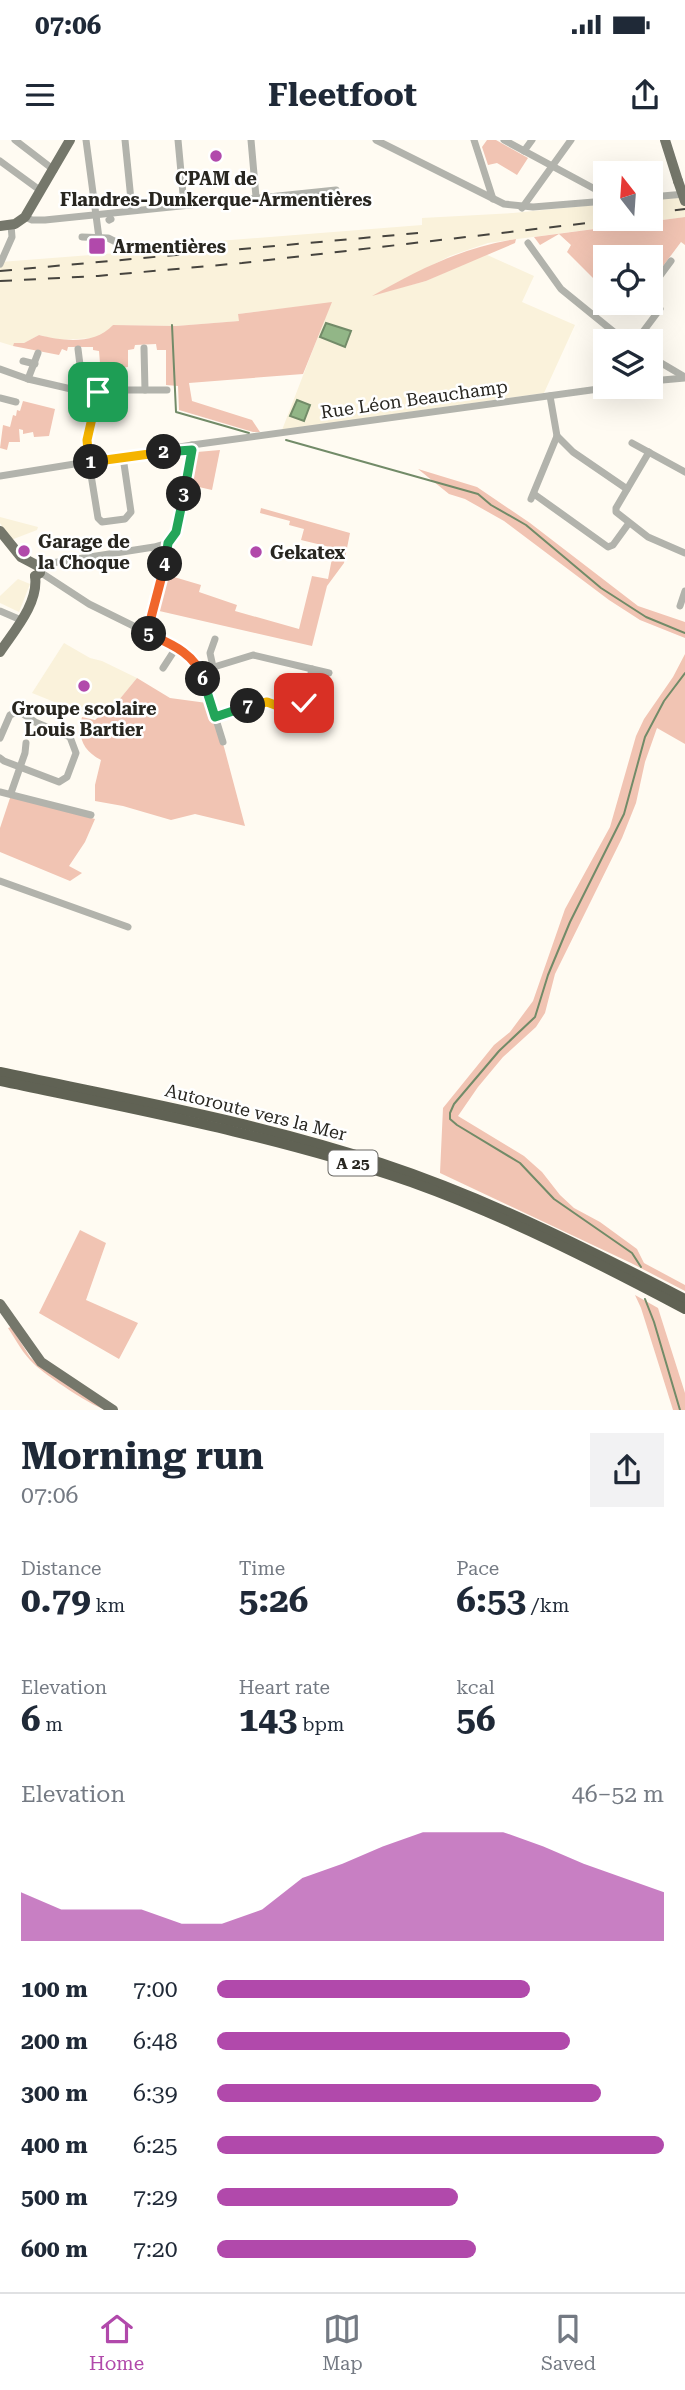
<!DOCTYPE html>
<meta charset="utf-8">
<style>
:root{--surface:#fff;--page:#f2f2f3;--text:#1f2937;--muted:#747a83;--line:#e0e1e3;--accent:#b149ab}
body{margin:0;font-family:"Roboto Serif",serif;background:var(--page);color:var(--text);height:100vh;display:flex;flex-direction:column;font-size:26px;white-space:nowrap}
*{box-sizing:border-box;margin:0}
p{font-size:23px;color:var(--muted)}
.icon{flex:none;width:38px;height:38px;fill:none;stroke:currentColor;stroke-width:2;stroke-linecap:round;stroke-linejoin:round}
.map{position:relative;height:1270px;overflow:hidden}
.details{display:flex;flex-direction:column;background:var(--surface);flex:1}
.details>*{flex:none}
.needle{width:46px;rotate:343deg}
.fabs{position:absolute;left:593px;top:21px;display:grid;gap:14px}
.fabs a{display:grid;place-items:center;width:70px;height:70px;border-radius:0px;background:var(--surface);box-shadow:0 7px 28px #0002;font-size:35px}
.pin{position:absolute;display:grid;place-items:center;width:60px;height:60px;color:#fff;margin:-30px;border-radius:14px;box-shadow:0 4px 10px #0006}
.km{position:absolute;width:35px;height:35px;margin:-18px;border-radius:50%;background:#222;color:#fff;font-size:19px;line-height:35px;text-align:center}
.round{display:grid;place-items:center;flex:none;width:74px;height:74px;border-radius:0px;background:var(--page)}
.summary{display:flex;align-items:center;justify-content:space-between;height:119px;padding:0 21px}
h1{font-size:38px;font-weight:700;line-height:52px}
.metrics{display:grid;grid-template-columns:repeat(3,1fr);gap:10px;height:119px;padding:7px 21px}
.metrics div{display:grid;align-content:center}
.metrics b{font-size:35px;font-weight:700}
.metrics small{font-size:19px;font-weight:400}
.metrics p{font-size:19px}
.chart{height:196px;padding:14px 21px}
.chart p{display:flex;justify-content:space-between}
.chart svg{width:100%;height:126px;margin-top:7px;fill:var(--accent);opacity:.7}
ul{padding:0 21px;list-style:none;font-size:23px}
li{display:grid;grid-template-columns:112px 84px 1fr;align-items:center;height:52px}
li i{height:18px;border-radius:9px;background:var(--accent)}
.status{display:flex;justify-content:space-between;align-items:center;height:49px;padding:0 35px;background:var(--surface);direction:ltr}
.status svg{height:19px;fill:currentColor}
header{display:flex;justify-content:space-between;align-items:center;height:91px;padding:0 21px;background:var(--surface);font-size:32px;font-weight:700}
.dock{display:flex;justify-content:space-around;align-items:center;height:98px;border-top:2px solid var(--line);background:var(--surface);font-size:19px;color:var(--muted)}
.dock a{display:grid;justify-items:center;gap:4px}
.dock .active{color:var(--accent)}
.map>svg:first-child{display:block}
.built{fill:#faf2db}
.green{fill:#f1c4b3}
.water{fill:#92b687;stroke:#728b68;stroke-width:2}
.lines{fill:none;stroke-linecap:round;stroke-linejoin:round}
.stream{stroke:#728b68;stroke-width:2}
.minor{stroke:#b2b3ac;stroke-width:7}
.major{stroke:#75776b;stroke-width:10}
.highway{stroke:#606254;stroke-width:10}
.rail{stroke:#46443e;stroke-width:2;stroke-dasharray:12 12;stroke-linecap:butt}
.major-bridge{stroke:#75776b;stroke-width:10}
.split-1-casing{stroke:#fff;stroke-width:14}
.split-2-casing{stroke:#fff;stroke-width:14}
.split-3-casing{stroke:#fff;stroke-width:14}
.split-4-casing{stroke:#fff;stroke-width:14}
.split-5-casing{stroke:#fff;stroke-width:14}
.split-6-casing{stroke:#fff;stroke-width:14}
.split-7-casing{stroke:#fff;stroke-width:14}
.split-8-casing{stroke:#fff;stroke-width:14}
.split-1{stroke:#f5b400;stroke-width:9}
.split-2{stroke:#f5b400;stroke-width:9}
.split-3{stroke:#22a559;stroke-width:9}
.split-4{stroke:#22a559;stroke-width:9}
.split-5{stroke:#f0652b;stroke-width:9}
.split-6{stroke:#f0652b;stroke-width:9}
.split-7{stroke:#22a559;stroke-width:9}
.split-8{stroke:#f5b400;stroke-width:9}
.poi-dot{fill:#b149ab;stroke:#fff;stroke-width:2.5}
.labels{text-anchor:middle;dominant-baseline:central;stroke-width:5;stroke-linejoin:round;paint-order:stroke}
.shield{fill:#fff;stroke:#686763;stroke-width:2}
.shield-label{font-size:16px;font-weight:bold;fill:#282620}
.poi-label{font-size:18px;font-weight:bold;fill:#282620;stroke:#fff;text-anchor:start}
.street-label{font-size:18px;fill:#282620;stroke:#fff}
</style>
<div class="status"><b>07:06</b><svg viewBox="0 0 49 12"><path d="M0 12V9h3v3zM5 12V6h3v6zM10 12V3h3v9zM15 12V0h3v12zM26 1h20v11H26zM47 4h2v5h-2z"/></svg></div>
<header><svg class="icon" aria-label="menu" viewBox="0 0 24 24"><path d="M4 6h16M4 12h16M4 18h16"/></svg>Fleetfoot<svg class="icon" aria-label="share" viewBox="0 0 24 24"><path d="M12 15V3M7 8l5-5 5 5M5 13v7h14v-7"/></svg></header>
<div class="map">
<svg width="685" height="1270" viewBox="0 0 685 1270">
<rect width="100%" height="100%" fill="#fffbf2"/>
<g class="built">
<path d="M685,56V77L488,103L450,116L376,154L426,141L485,114L534,136L522,162L575,185L544,253L282,290L331,163L238,174L240,181L176,186L113,185L106,193L95,198L58,200L39,195L24,203H15L13,206L0,202V122L143,111V107L422,85V78L513,73L605,64L606,79H651V60Z"/>
<path d="M0,377L38,387L37,390L11,400L0,383Z"/>
<path d="M18,439L30,444L19,472L0,463V456Z"/>
<path d="M64,503L90,518L102,521L137,538L109,572H97L94,578L32,553Z"/>
</g>
<g class="green">
<path d="M487,0H496L528,18L517,35L497,23L488,25L482,7Z"/>
<path d="M685,77V105L681,102L651,142V117H606L605,131L597,142L567,112L571,105L559,94L540,105L534,97Z"/>
<path d="M516,99L515,103L426,141L372,156C418,130 463,107 516,99Z"/>
<path d="M332,162L303,234L189,243L192,261L252,280L260,292H253L179,270L178,246L166,245V210H157L156,204L135,205L134,209L128,210V227L121,228L123,244L96,245L100,223L99,211L93,210V207H68L67,211L62,209L59,215L13,206L14,203H24L39,195C62,201 95,205 113,185L176,186L239,181L238,174Z"/>
<path d="M23,261L55,269L49,296L34,297L33,292L23,294V290L19,289L20,302H9L7,310L0,308L3,285L10,287L13,275L16,276L17,270L20,271Z"/>
<path d="M220,310L212,350L190,345L197,312Z"/>
<path d="M418,329L477,347L530,383L638,466L685,482V498L640,480L609,460L504,381L465,359L449,354Z"/>
<path d="M261,368L350,393L344,423L327,446L312,506L155,470L163,437H174L201,445L199,452L237,465L235,471L299,489L312,436L328,439L334,408L301,400L304,389L289,385L290,381L260,373Z"/>
<path d="M685,514V604L657,588L645,622L636,663L622,698L555,834L545,873L536,887L503,917L478,947L458,976L524,1016L542,1032L560,1055L574,1068L600,1082L637,1109L644,1123L685,1145V1151L631,1123L440,1033L443,968L494,905L510,892L533,861L565,769L610,687L636,596L644,579L673,537Z"/>
<path d="M137,538L170,558L207,563L224,607L245,686L195,674L171,680L123,666L95,661V645L101,620C83,611 77,597 82,577L95,580L103,573L109,572Z"/>
<path d="M11,655L95,679L85,702L69,726L82,733L70,741L0,712V688Z"/>
<path d="M80,1090L106,1103L86,1160L138,1183L119,1219L39,1173Z"/>
<path d="M635,1155L658,1168L685,1253V1270H673L641,1168Z"/>
<path d="M11,1187L30,1217L42,1228L108,1270C96,1270 44,1234 34,1224C23,1214 16,1200 8,1188Z"/>
</g>
<g class="water">
<path d="M326,183L351,191L345,207L320,197Z"/>
<path d="M297,260L310,265L304,281L290,276Z"/>
</g>
<g class="lines">
<g class="stream">
<path d="M172,185L176,272L249,293"/>
<path d="M286,300L478,354L491,365L526,385L601,448L646,477L685,493"/>
<path d="M641,1127L632,1113L554,1059L520,1023L457,985L450,979V973L454,964L499,911L535,877L548,835L570,782L624,674L645,597L664,561L685,533"/>
<path d="M645,1159L654,1182L680,1270"/>
</g>
<g class="minor">
<path d="M15,0L54,30"/>
<path d="M86,0L99,98"/>
<path d="M125,0L132,70"/>
<path d="M178,0L184,65"/>
<path d="M251,0L256,57"/>
<path d="M376,0L504,64L533,67L606,61"/>
<path d="M474,0L493,59"/>
<path d="M504,0L606,55"/>
<path d="M524,11L532,0"/>
<path d="M0,21L41,51"/>
<path d="M651,57L685,54"/>
<path d="M522,68L571,0"/>
<path d="M25,77L32,80H45L336,50"/>
<path d="M109,80L111,79"/>
<path d="M82,97L108,98L114,101"/>
<path d="M528,103L561,149L625,201"/>
<path d="M0,124L12,97L11,85"/>
<path d="M651,148L671,121"/>
<path d="M636,201L660,169L651,163"/>
<path d="M144,208L145,250"/>
<path d="M651,217L685,237"/>
<path d="M23,221L35,224"/>
<path d="M0,229L28,239L97,255L86,304L98,378L102,382L125,379L131,372L123,317"/>
<path d="M28,239L38,213"/>
<path d="M651,241L685,238"/>
<path d="M74,251L80,225L78,209"/>
<path d="M97,255L103,250H167"/>
<path d="M0,258L16,262"/>
<path d="M557,296L573,312L627,349"/>
<path d="M632,303L685,332"/>
<path d="M649,312L616,368V372L648,397L685,413"/>
<path d="M0,336L192,305L613,247"/>
<path d="M534,354L608,407L613,405L629,383"/>
<path d="M531,359L557,296L550,256"/>
<path d="M39,426L45,424L154,407L168,403L176,392L192,305"/>
<path d="M40,432L89,464L170,504L194,520L201,531L223,602"/>
<path d="M680,466L685,451"/>
<path d="M0,471L21,480"/>
<path d="M147,493L168,411V403"/>
<path d="M213,527L210,513L215,499"/>
<path d="M163,528L176,508"/>
<path d="M201,531L253,515L329,533"/>
<path d="M215,577L262,561C275,562 286,574 299,571L304,563L312,529"/>
<path d="M0,598L10,575L19,571L35,582L70,597L76,613L67,637L59,642L4,621L0,618"/>
<path d="M0,652L91,675"/>
<path d="M11,653L25,613L26,603"/>
<path d="M0,741L128,787"/>
</g>
<g class="major">
<path d="M665,0L678,41"/>
<path d="M0,86L15,84L25,77L70,0"/>
<path d="M0,391L21,417L40,427V433L35,436"/>
<path d="M0,512C14,491 39,463 35,436"/>
<path d="M0,1164L41,1222L113,1270"/>
</g>
<g class="highway">
<path d="M0,932C128,959 257,982 381,1023C487,1058 586,1108 685,1159"/>
<path d="M0,941C138,970 277,996 411,1042C506,1076 596,1122 685,1169"/>
</g>
<g class="rail">
<path d="M651,73L685,69"/>
<path d="M0,131L418,93"/>
<path d="M0,141L98,136L242,123L622,79"/>
</g>
<path class="major-bridge" d="M678,41L685,61"/>
</g>
<g class="lines">
<g class="split-1-casing">
<path id="split-1" d="M91,322H89L87,300L98,252"/>
</g>
<g class="split-2-casing">
<path id="split-2" d="M91,322L164,312"/>
</g>
<g class="split-3-casing">
<path id="split-3" d="M164,312L192,310L184,354"/>
</g>
<g class="split-4-casing">
<path id="split-4" d="M165,424L168,403L176,392L184,354"/>
</g>
<g class="split-5-casing">
<path id="split-5" d="M149,494L147,493L165,424"/>
</g>
<g class="split-6-casing">
<path id="split-6" d="M149,494C171,504 196,514 203,539"/>
</g>
<g class="split-7-casing">
<path id="split-7" d="M203,539L215,577L248,566"/>
</g>
<g class="split-8-casing">
<path id="split-8" d="M248,566L267,562L294,572L300,569L304,563"/>
</g>
<use href="#split-1" class="split-1"/>
<use href="#split-2" class="split-2"/>
<use href="#split-3" class="split-3"/>
<use href="#split-4" class="split-4"/>
<use href="#split-5" class="split-5"/>
<use href="#split-6" class="split-6"/>
<use href="#split-7" class="split-7"/>
<use href="#split-8" class="split-8"/>
</g>
<g class="poi-dot">
<circle cx="216" cy="16" r="7"/>
<rect x="88" y="97" width="18" height="18" rx="3.5"/>
<circle cx="24" cy="411" r="7"/>
<circle cx="256" cy="412" r="7"/>
<circle cx="84" cy="546" r="7"/>
</g>
<g class="labels">
<rect class="shield" x="328.5" y="1010.5" width="49" height="25" rx="5"/>
<g class="shield-label">
<text x="353" y="1023">A 25</text>
</g>
<g class="poi-label">
<text x="216" y="38" text-anchor="middle">CPAM de<tspan x="216" dy="21">Flandres-Dunkerque-Armentières</tspan></text>
<text x="113" y="106">Armentières</text>
<text x="38" y="401">Garage de<tspan x="38" dy="21">la Choque</tspan></text>
<text x="270" y="412">Gekatex</text>
<text x="84" y="568" text-anchor="middle">Groupe scolaire<tspan x="84" dy="21">Louis Bartier</tspan></text>
</g>
<g class="street-label">
<text transform="translate(414 259) rotate(-8)">Rue Léon Beauchamp</text>
<text transform="translate(256 972) rotate(14)">Autoroute vers la Mer</text>
</g>
</g>
</svg>
<div class="fabs">
<a><svg class="needle" viewBox="-14 -14 28 28"><path d="M0-13l5 13h-10z" fill="#e53935"/><path d="M0 13l5-13h-10z" fill="#747a83"/></svg></a>
<a><svg class="icon" aria-label="locate" viewBox="0 0 24 24"><circle cx="12" cy="12" r="6"/><path d="M12 2v4M12 18v4M2 12h4M18 12h4"/></svg></a>
<a><svg class="icon" aria-label="layers" viewBox="0 0 24 24"><path d="M12 4l9 5-9 5-9-5zM3 14l9 5 9-5"/></svg></a>
</div>
<div class="pin" style="left:98px;top:252px;background:#1e9e55"><svg class="icon" aria-label="arrive" viewBox="0 0 24 24"><path d="M6 21V4h12l-3 4 3 4H6"/></svg></div>
<div class="pin" style="left:304px;top:563px;background:#d93025"><svg class="icon" aria-label="check" viewBox="0 0 24 24"><path d="M5 12l5 5 9-10"/></svg></div>
<b class="km" style="left:91px;top:322px">1</b>
<b class="km" style="left:164px;top:312px">2</b>
<b class="km" style="left:184px;top:354px">3</b>
<b class="km" style="left:165px;top:424px">4</b>
<b class="km" style="left:149px;top:494px">5</b>
<b class="km" style="left:203px;top:539px">6</b>
<b class="km" style="left:248px;top:566px">7</b>
</div>
<section class="details">
<div class="summary"><div><h1>Morning run</h1><p>07:06</p></div><a class="round"><svg class="icon" aria-label="share" viewBox="0 0 24 24"><path d="M12 15V3M7 8l5-5 5 5M5 13v7h14v-7"/></svg></a></div>
<div class="metrics">
<div><p>Distance</p><b>0.79<small> km</small></b></div>
<div><p>Time</p><b>5:26</b></div>
<div><p>Pace</p><b>6:53<small> /km</small></b></div>
</div>
<div class="metrics">
<div><p>Elevation</p><b>6<small> m</small></b></div>
<div><p>Heart rate</p><b>143<small> bpm</small></b></div>
<div><p>kcal</p><b>56</b></div>
</div>
<div class="chart"><p><span>Elevation</span>46–52 m</p>
<svg viewBox="0 0 160 44" preserveAspectRatio="none"><path d="M0 44V27L10 33L20 33L30 33L40 38L50 38L60 33L70 22L80 17L90 11L100 6L110 6L120 6L130 11L140 17L150 22L160 27V44z"/></svg>
</div>
<ul>
<li><b>100 m</b>7:00<i style="width:70%"></i></li>
<li><b>200 m</b>6:48<i style="width:79%"></i></li>
<li><b>300 m</b>6:39<i style="width:86%"></i></li>
<li><b>400 m</b>6:25<i style="width:100%"></i></li>
<li><b>500 m</b>7:29<i style="width:54%"></i></li>
<li><b>600 m</b>7:20<i style="width:58%"></i></li>
</ul>
</section>
<nav class="dock">
<a class="active"><svg class="icon" aria-label="home" viewBox="0 0 24 24"><path d="M3 11l9-7 9 7M6 9v11h12V9"/></svg>Home</a>
<a><svg class="icon" aria-label="map" viewBox="0 0 24 24"><path d="M3 6l6-2 6 2 6-2v14l-6 2-6-2-6 2zM9 4v14M15 6v14"/></svg>Map</a>
<a><svg class="icon" aria-label="saved" viewBox="0 0 24 24"><path d="M7 4h10v16l-5-4-5 4z"/></svg>Saved</a>
</nav>
